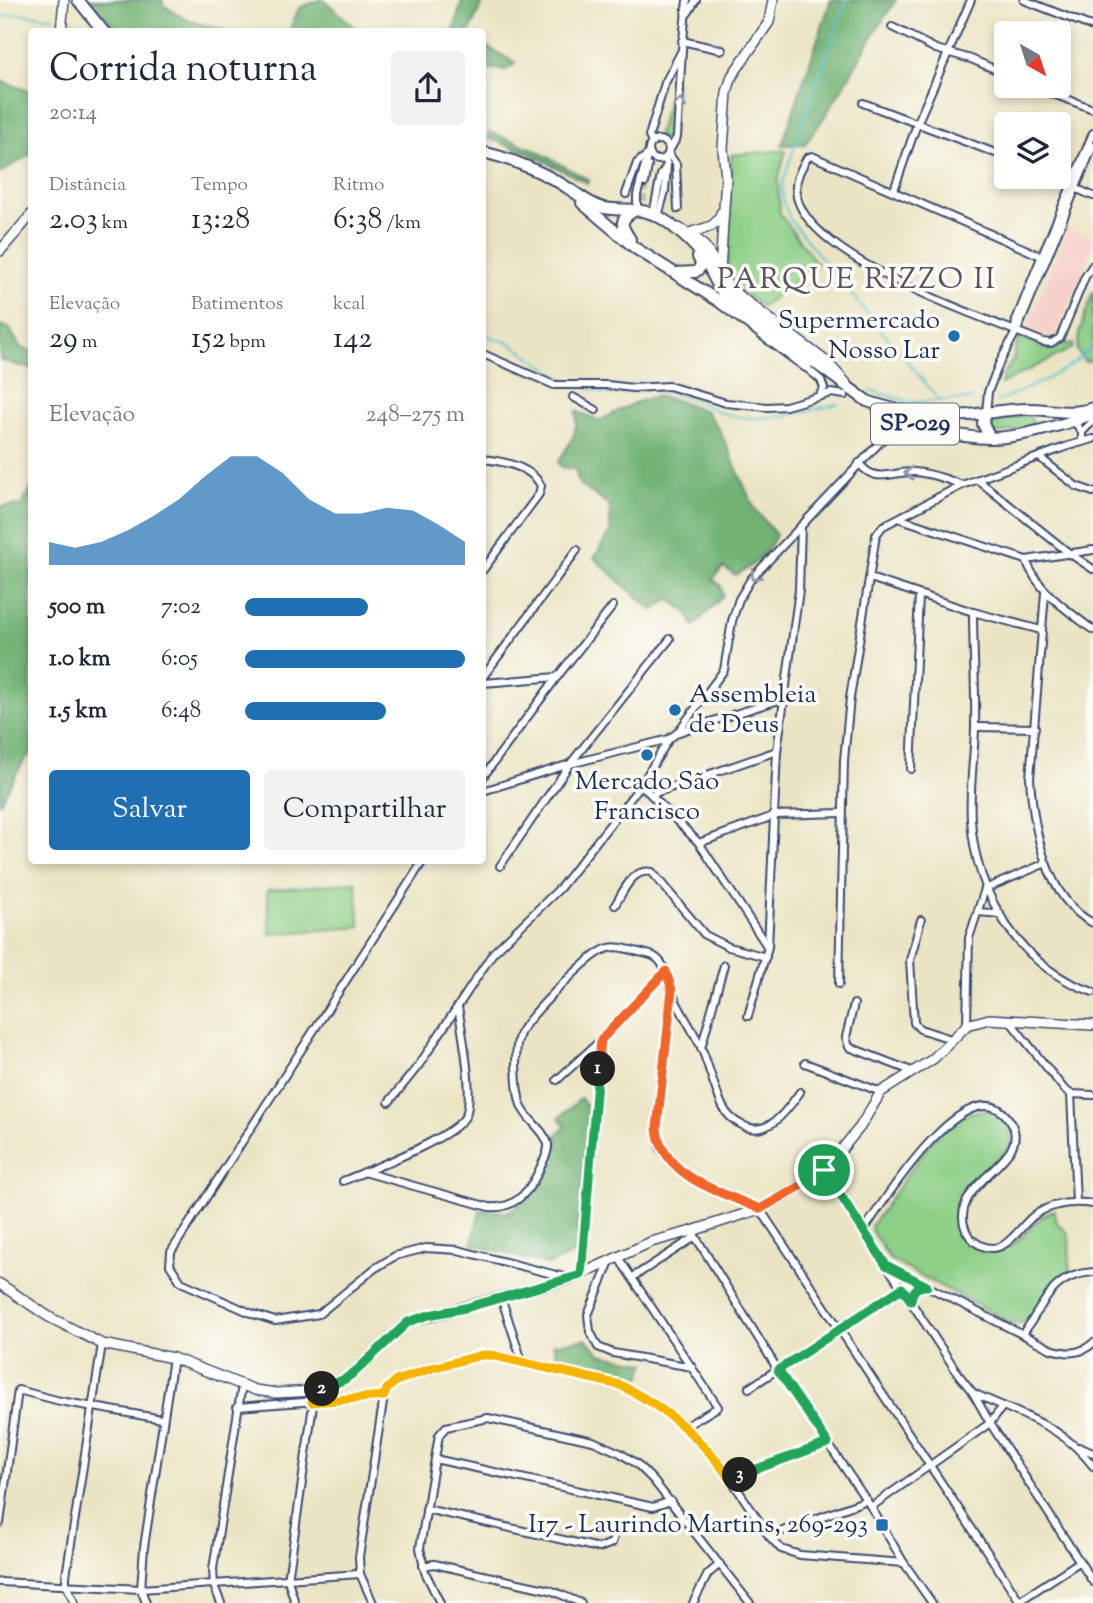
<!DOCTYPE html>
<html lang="pt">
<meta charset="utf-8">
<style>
:root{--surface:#fff;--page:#f2f2f3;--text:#1f2937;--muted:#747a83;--accent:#1f6fb2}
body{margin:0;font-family:"Sorts Mill Goudy",serif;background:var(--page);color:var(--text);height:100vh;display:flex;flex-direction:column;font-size:26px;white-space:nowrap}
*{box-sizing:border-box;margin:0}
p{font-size:23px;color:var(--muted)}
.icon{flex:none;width:38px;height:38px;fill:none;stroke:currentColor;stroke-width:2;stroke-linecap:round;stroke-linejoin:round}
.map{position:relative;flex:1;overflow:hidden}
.panel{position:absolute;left:28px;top:28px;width:458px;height:836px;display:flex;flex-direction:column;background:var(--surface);border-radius:7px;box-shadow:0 4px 10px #0003}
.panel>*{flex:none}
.needle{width:46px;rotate:141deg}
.fabs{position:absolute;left:994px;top:21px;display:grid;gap:14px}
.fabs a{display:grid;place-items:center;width:77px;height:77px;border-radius:7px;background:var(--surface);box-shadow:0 4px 10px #0003;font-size:35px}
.pin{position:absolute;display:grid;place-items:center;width:60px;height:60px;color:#fff;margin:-30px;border:4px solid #fff;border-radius:50%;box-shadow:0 2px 7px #0007}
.km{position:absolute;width:35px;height:35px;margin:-18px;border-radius:50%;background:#222;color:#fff;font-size:19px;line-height:35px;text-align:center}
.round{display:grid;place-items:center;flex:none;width:74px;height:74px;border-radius:7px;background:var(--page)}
.headline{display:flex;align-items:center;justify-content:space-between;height:119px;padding:0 21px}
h1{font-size:38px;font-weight:600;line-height:52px}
.figures{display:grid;grid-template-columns:repeat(3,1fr);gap:10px;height:119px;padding:7px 21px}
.figures div{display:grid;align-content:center}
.figures b{font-size:30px;font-weight:600}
.figures small{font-size:19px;font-weight:400}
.figures p{font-size:19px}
.chart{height:196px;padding:14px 21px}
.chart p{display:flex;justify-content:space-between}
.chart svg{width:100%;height:126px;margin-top:7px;fill:var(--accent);opacity:.7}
.button{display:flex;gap:14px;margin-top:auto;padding:14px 21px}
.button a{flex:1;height:80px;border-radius:7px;background:var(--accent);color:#fff;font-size:28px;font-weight:600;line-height:80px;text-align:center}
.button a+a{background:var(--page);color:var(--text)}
ul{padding:0 21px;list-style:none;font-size:23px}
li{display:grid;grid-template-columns:112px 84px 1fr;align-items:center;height:52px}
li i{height:18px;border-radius:9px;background:var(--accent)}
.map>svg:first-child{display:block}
.built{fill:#f7d0cc}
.green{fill:#8ecf87;stroke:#547f72;stroke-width:2}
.forest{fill:#72b274;stroke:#467069;stroke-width:2}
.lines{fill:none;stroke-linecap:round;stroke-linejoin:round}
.stream{stroke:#55c1d0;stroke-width:2}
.street-tunnel{stroke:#c1c0b0;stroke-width:6;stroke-dasharray:6 3;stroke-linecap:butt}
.street-casing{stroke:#3a4a6d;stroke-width:10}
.secondary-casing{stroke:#3a4a6d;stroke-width:12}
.highway-casing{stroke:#3a4a6d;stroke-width:14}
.street{stroke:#fff;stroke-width:6}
.secondary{stroke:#fff;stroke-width:9}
.highway{stroke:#fff;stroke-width:10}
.oneway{stroke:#8d97ae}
.split-1-casing{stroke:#fff;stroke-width:14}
.split-2-casing{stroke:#fff;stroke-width:14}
.split-3-casing{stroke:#fff;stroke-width:14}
.split-4-casing{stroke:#fff;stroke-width:14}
.split-1{stroke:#f0652b;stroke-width:9}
.split-2{stroke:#22a559;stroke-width:9}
.split-3{stroke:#f5b400;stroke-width:9}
.split-4{stroke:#22a559;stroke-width:9}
.poi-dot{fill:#1f6fb2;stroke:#fdfcf7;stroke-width:2.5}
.labels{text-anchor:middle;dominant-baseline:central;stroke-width:7;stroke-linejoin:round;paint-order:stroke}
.shield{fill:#fdfcf7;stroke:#5f6c8c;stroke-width:2}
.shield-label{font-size:24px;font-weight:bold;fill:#1b2f5e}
.poi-label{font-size:26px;fill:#1b2f5e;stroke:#fdfcf7;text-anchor:end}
.quarter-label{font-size:30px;letter-spacing:2px;fill:#5d5360;stroke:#fdfcf7}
</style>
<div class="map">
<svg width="1093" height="1603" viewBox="0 0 1093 1603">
<rect width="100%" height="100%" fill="#fdfcf7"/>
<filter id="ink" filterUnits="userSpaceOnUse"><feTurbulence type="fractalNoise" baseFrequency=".0143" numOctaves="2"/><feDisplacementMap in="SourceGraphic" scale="14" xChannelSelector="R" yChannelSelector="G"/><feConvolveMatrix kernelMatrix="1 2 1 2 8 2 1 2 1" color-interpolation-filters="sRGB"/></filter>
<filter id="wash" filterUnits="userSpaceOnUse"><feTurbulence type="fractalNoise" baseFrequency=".00686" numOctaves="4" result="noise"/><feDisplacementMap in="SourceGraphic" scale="28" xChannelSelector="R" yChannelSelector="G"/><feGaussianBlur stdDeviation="1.57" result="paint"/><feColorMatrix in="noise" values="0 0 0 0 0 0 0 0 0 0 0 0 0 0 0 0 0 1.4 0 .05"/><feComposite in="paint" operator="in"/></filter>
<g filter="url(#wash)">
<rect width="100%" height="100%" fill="#ebe4c4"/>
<path class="built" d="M1068,228L1093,239V246L1055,336L1048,339L1027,328Z"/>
<g class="green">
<path d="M673,81H675L672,136L665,141L659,137L658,134Z"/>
<path d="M786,150L778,181L780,214L817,264L762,307L738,289L728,270L731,155Z"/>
<path d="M1093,291V360L1085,362L1077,351L1079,333Z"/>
<path d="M1019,336L1044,348L1054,349L1062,343L1073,344V348L1001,384L1003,375L1013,360Z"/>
<path d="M1028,415L1033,421L1029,429L994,434L990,431L992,420Z"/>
<path d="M356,882L360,927L270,934L267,890Z"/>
<path d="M988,1110C1005,1117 1019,1136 1004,1153C999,1160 990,1164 983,1170C964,1188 943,1224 971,1244C981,1251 992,1253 1002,1249C1024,1243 1031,1219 1054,1210L1057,1223L1069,1234L1070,1270C1063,1276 1056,1282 1049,1289C1039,1301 1031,1324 1014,1324L894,1262L890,1259L871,1230V1226C892,1198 926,1142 952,1122C964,1113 975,1111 988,1110Z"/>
</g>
<g class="forest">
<path d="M88,0H163V5L187,20L227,31H118Z"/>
<path d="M319,0H324L359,31H289L299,8Z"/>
<path d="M462,0H484L470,31H454Z"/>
<path d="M831,0H896C863,47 840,99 805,144L782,145Z"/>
<path d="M483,45L516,63L505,70L483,68Z"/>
<path d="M0,81L32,92L31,154L0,173Z"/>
<path d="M489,132L533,149L589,180L587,183L533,155L488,138Z"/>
<path d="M0,325L9,328L21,348L31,351V369L0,360Z"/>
<path d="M655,396L680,401L706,411L720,431L754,508L776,535C769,551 751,569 735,575L723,567L713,579L721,586L723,596L694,626L686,611L668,599L654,610L645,604L594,558L610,532V506L579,484L575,469L562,467L558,463C569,442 579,436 576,411L599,421L632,404Z"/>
<path d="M31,489V753L25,759L0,802V507L21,505Z"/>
<path d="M581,1098L589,1111L576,1253L548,1265L472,1244L480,1210L507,1212L525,1202L540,1182L553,1149L554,1138L566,1126L559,1118Z"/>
<path d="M586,1339L600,1354L646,1363L638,1384L559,1361L553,1344Z"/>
</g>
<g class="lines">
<g class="stream">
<path d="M846,0L782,184L783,202L791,221L939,400"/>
<path d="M0,16L19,14L53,17"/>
<path d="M72,21L83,32"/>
<path d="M483,334L510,343L568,382"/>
<path d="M588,388L608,394L645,390"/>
<path d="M654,390C667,392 680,395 692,399C702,403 712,409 722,413C758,425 802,413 837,404"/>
<path d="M871,391L911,402L972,399"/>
<path d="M997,401C1028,389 1073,370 1093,345"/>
</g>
</g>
</g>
<g filter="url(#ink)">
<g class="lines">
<path class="street-tunnel" d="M643,210L645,183"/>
<g class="street-casing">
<g id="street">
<path d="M1024,0L1093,27"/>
<path d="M688,13L696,0"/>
<path d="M892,27L936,49L971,59L1006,74"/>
<path d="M682,41L722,50"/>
<path d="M1032,86L1093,109"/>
<path d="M863,103L1006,157"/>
<circle cx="659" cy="150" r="10"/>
<path d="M652,143L649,136L665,83L681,52"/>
<path d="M1050,177L1093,196"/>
<path d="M645,183L648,166"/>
<path d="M894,190L917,124L971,0"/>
<path d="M626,194L637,163L647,155"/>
<path d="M637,209V195L648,154"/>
<path d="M678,209L676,164L668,153L677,137L682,50L687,0"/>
<path d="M653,214L661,175L667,165L665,158"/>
<path d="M658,217L665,191L667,165"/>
<path d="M1041,256L812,156L807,158C802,167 796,177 796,188C795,256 989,319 1043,342L1051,343L1060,338L1085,277L1093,265"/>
<path d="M1015,329L1016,320L1035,272L1093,133"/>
<path d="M483,354L554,385H607L633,388L669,386L726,403L767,407L786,406L831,393L845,395"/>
<path d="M803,365L821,380L824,388L819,396"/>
<path d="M573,397L596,410"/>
<path d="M986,413L988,392L999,364L1020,324L1093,146"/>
<path d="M1074,421L1082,432V441"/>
<path d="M1082,432L1093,421"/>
<path d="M1039,457L1076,486L1093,492"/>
<path d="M483,459C502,461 532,467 541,486L539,494L483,570"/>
<path d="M859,463C875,485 892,471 914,472C931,473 947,479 962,485"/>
<path d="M978,480L1069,553L1093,569"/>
<path d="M901,519L1026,560L1093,550"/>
<path d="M1026,560C1038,592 1066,609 1093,630"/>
<path d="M870,578L973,612L1041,630"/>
<path d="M1045,593L1030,778C1033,825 1045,899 1093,923"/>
<path d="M973,612C973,651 976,690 975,729C974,759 969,790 971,820C976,895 1020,968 1093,992"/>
<path d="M483,677L577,550"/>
<path d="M483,683L557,677"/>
<path d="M975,727L1035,728"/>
<path d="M679,732L785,698"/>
<path d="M911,769L919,595"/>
<path d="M483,777L557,677L613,606"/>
<path d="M641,785L699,843L767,946"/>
<path d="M483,791L570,764L669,739"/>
<path d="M652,794L777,751"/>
<path d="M699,843L776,815L842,813"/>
<path d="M423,861L171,1252L170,1265L181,1282L253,1314L275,1321L319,1314L374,1269L395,1256L426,1248L458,1250L568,1278"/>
<path d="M500,866L570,764L670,639"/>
<path d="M985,889L1046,863"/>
<path d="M615,905C624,891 632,868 652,872L705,935L729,947L766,957"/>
<path d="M979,912L1000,914"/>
<path d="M921,920L910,960L914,1023L920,1029L951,1039"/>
<path d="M839,984L844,760L850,698L876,535L883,526L962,485L1068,446L1093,439"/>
<path d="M672,991L658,1109L657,1128L660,1148L673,1165L702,1183L760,1209L1021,1603"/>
<path d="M854,1004L846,1037L849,1047L914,1072"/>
<path d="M748,1016L768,947L777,751L799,590L801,526"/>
<path d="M1009,1020L1064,1089L1071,1094L1093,1095"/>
<path d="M967,1025L969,938L985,889"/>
<path d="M701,1048L724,965"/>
<path d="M805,1063L881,1092"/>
<path d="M557,1080L601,1040L666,971"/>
<path d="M1071,1094L1076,1202"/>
<path d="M389,1102L419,1065L493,953L560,888L641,785L669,739L677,733L724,670L732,621L739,599L751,579L902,419"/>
<path d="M824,1170L959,1375L973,1393"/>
<path d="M364,1172L489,1207C517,1210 532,1188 542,1164C545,1158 549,1151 548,1144C544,1129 526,1120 521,1105C516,1091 514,1051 519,1036C525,1019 583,962 600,952C612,945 621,947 635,951C641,953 651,954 655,957C666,964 667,979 671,990C679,1010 692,1028 701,1047C709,1066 714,1088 723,1107C727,1115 734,1121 742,1125C768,1139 787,1110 800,1092"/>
<path d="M343,1181C367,1171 457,1137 466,1115C474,1094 462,1031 458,1007"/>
<path d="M864,1230C883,1202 971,1060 1010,1121C1035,1161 953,1179 964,1225C966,1233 972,1241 980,1245C1007,1258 1019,1225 1036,1214C1053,1203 1074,1201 1093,1204"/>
<path d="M692,1231L778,1370L871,1507L904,1563L932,1603"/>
<path d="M618,1257L718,1407L686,1426"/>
<path d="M610,1261L588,1315L590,1331L598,1347L613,1353L692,1367"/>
<path d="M887,1266L1051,1349C1067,1354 1080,1355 1093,1343"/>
<path d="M581,1275L601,1040"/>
<path d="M633,1277L695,1237"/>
<path d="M501,1297L522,1361"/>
<path d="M911,1301L914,1291L924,1286"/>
<path d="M1023,1334C1045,1303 1051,1275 1093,1272"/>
<path d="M749,1388L902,1288"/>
<path d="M1003,1406C1040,1422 1068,1433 1093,1466"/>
<path d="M237,1407L384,1396"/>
<path d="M1079,1447L1093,1453"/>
<path d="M435,1459L653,1507L671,1501"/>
<path d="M730,1478L828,1443"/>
<path d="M871,1507L990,1423L1003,1406L973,1393L990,1423L1093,1582"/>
<path d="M426,1509L599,1548L612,1543L615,1533"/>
<path d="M0,1523L18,1390L60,1401L162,1419"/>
<path d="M769,1536L867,1500"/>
<path d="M423,1566L434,1564L550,1590L581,1603"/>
<path d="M0,1582L141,1589L360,1574"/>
<path d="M1018,1602L1079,1562"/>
<path d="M75,1603L66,1585V1576L102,1344"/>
<path d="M146,1603L141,1589L144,1547L173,1358"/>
<path d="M221,1603L214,1586L213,1569L242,1385"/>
<path d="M295,1603L288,1580L315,1391"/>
<path d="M373,1603L360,1574L359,1557L384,1396C388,1385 395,1381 406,1377L473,1357L490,1355L522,1361L620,1385L646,1399L686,1426L703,1445L730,1478L769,1536L781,1549L800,1555L904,1563"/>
<path d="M440,1603L425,1572L420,1548L439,1435L446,1427L488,1418L593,1441L620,1453L637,1464L653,1480L750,1603"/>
<path d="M693,1603L708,1574L720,1564"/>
</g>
</g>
<g class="secondary-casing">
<g id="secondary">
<path d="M61,32L64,0"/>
<path d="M679,228L697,239L706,248L730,289L827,362L846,383"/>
<path d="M692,232C704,228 717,228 721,213"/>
<path d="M0,251L32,214"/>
<path d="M720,271L726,177L723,149L727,92L732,76L769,22L773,0"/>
<path d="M0,1284L49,1317L102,1344L173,1358L255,1390L276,1393L315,1391L345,1379L356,1371L408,1322L570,1279L651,1242L692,1231L760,1209L784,1196L824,1170L832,1161L860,1127L881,1092L933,1059L967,1025L989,1019L1093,1025"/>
</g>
</g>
<g class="highway-casing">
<g id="highway">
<path d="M78,0L104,32"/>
<path d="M483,152C512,159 546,173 571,190C582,197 591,205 604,208C630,212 645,205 670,224C681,233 696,245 704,258C714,274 714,284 728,299L867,401C901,413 933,417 969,415C989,413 1009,409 1028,409C1051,409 1071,416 1093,408"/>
<path d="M582,203L635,248L717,300L806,366"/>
<path d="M630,239C619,223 620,219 637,209"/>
<path d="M675,273L695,272L699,269L701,263L698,257"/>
<path d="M879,412C915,424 951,438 990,438C1019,438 1063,425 1090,415"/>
<path d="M882,413L891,431"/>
<path d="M985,413L983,424L990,438"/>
</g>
</g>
<use href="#street" class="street"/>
<use href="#secondary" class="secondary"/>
<use href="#highway" class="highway"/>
</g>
<defs><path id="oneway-chevron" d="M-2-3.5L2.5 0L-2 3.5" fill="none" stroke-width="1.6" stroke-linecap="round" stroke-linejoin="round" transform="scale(1.75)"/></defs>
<g class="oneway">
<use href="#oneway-chevron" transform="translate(680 103) rotate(-85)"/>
<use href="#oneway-chevron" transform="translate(909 473) rotate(179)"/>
<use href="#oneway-chevron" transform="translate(755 576) rotate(131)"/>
</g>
</g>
<g class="lines" filter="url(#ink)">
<g class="split-1-casing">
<path id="split-1" d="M598,1069L601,1040L666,971L672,990L657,1128C661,1177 722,1192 760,1209L799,1187L824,1170"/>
</g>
<g class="split-2-casing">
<path id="split-2" d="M322,1389L345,1379L356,1371L408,1322L429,1315L465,1308L581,1275L598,1069"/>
</g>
<g class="split-3-casing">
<path id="split-3" d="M322,1389L316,1391L312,1402L384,1396L387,1389L396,1381L432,1368L482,1355H491L620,1385C668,1409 698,1435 730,1478L740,1475"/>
</g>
<g class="split-4-casing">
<path id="split-4" d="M740,1475L828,1443L778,1370L902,1288L911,1301C912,1291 916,1286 927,1286L886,1265L824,1170"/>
</g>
<use href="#split-1" class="split-1"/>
<use href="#split-2" class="split-2"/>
<use href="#split-3" class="split-3"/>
<use href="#split-4" class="split-4"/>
</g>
<g class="poi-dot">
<circle cx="954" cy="336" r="7"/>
<circle cx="675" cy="710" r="7"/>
<circle cx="647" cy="755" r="7"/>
<rect x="875" y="1518" width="14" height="14" rx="3.5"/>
</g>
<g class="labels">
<rect class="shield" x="871" y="403.5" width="88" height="41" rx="5"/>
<g class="shield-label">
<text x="915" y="424">SP-029</text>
</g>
<g class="poi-label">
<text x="940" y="321">Supermercado<tspan x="940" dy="30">Nosso Lar</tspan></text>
<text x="689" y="695" text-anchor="start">Assembleia<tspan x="689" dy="30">de Deus</tspan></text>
<text x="647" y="782" text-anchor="middle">Mercado São<tspan x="647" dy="30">Francisco</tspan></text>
<text x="868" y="1525">I17 - Laurindo Martins, 269-293</text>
</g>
<g class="quarter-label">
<text x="857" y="280">PARQUE RIZZO II</text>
</g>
</g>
</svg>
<div class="fabs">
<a><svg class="needle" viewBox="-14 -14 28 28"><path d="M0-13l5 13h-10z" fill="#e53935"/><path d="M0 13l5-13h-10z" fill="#747a83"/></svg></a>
<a><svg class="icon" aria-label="layers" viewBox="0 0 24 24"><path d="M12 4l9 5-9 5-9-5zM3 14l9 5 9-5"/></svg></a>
</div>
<div class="pin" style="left:824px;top:1170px;background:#1e9e55"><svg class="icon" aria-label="arrive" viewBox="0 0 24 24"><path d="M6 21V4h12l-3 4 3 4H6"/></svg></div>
<b class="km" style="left:598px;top:1069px">1</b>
<b class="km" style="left:322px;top:1389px">2</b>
<b class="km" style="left:740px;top:1475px">3</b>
<section class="panel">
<div class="headline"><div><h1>Corrida noturna</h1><p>20:14</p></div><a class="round"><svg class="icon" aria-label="share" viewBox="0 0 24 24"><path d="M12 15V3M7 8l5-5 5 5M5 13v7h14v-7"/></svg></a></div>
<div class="figures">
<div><p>Distância</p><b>2.03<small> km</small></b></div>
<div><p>Tempo</p><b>13:28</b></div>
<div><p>Ritmo</p><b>6:38<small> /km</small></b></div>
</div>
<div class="figures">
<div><p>Elevação</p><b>29<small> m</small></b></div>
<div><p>Batimentos</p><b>152<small> bpm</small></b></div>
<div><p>kcal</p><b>142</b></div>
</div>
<div class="chart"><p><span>Elevação</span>248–275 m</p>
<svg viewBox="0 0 160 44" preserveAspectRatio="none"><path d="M0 44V36L10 38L20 36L30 32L40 27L50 21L60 13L70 6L80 6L90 12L100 21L110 26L120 26L130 24L140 25L150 30L160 36V44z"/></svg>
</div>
<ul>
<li><b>500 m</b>7:02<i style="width:56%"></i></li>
<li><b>1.0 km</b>6:05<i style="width:100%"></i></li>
<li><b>1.5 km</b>6:48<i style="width:64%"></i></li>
</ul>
<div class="button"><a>Salvar</a><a>Compartilhar</a></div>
</section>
</div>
